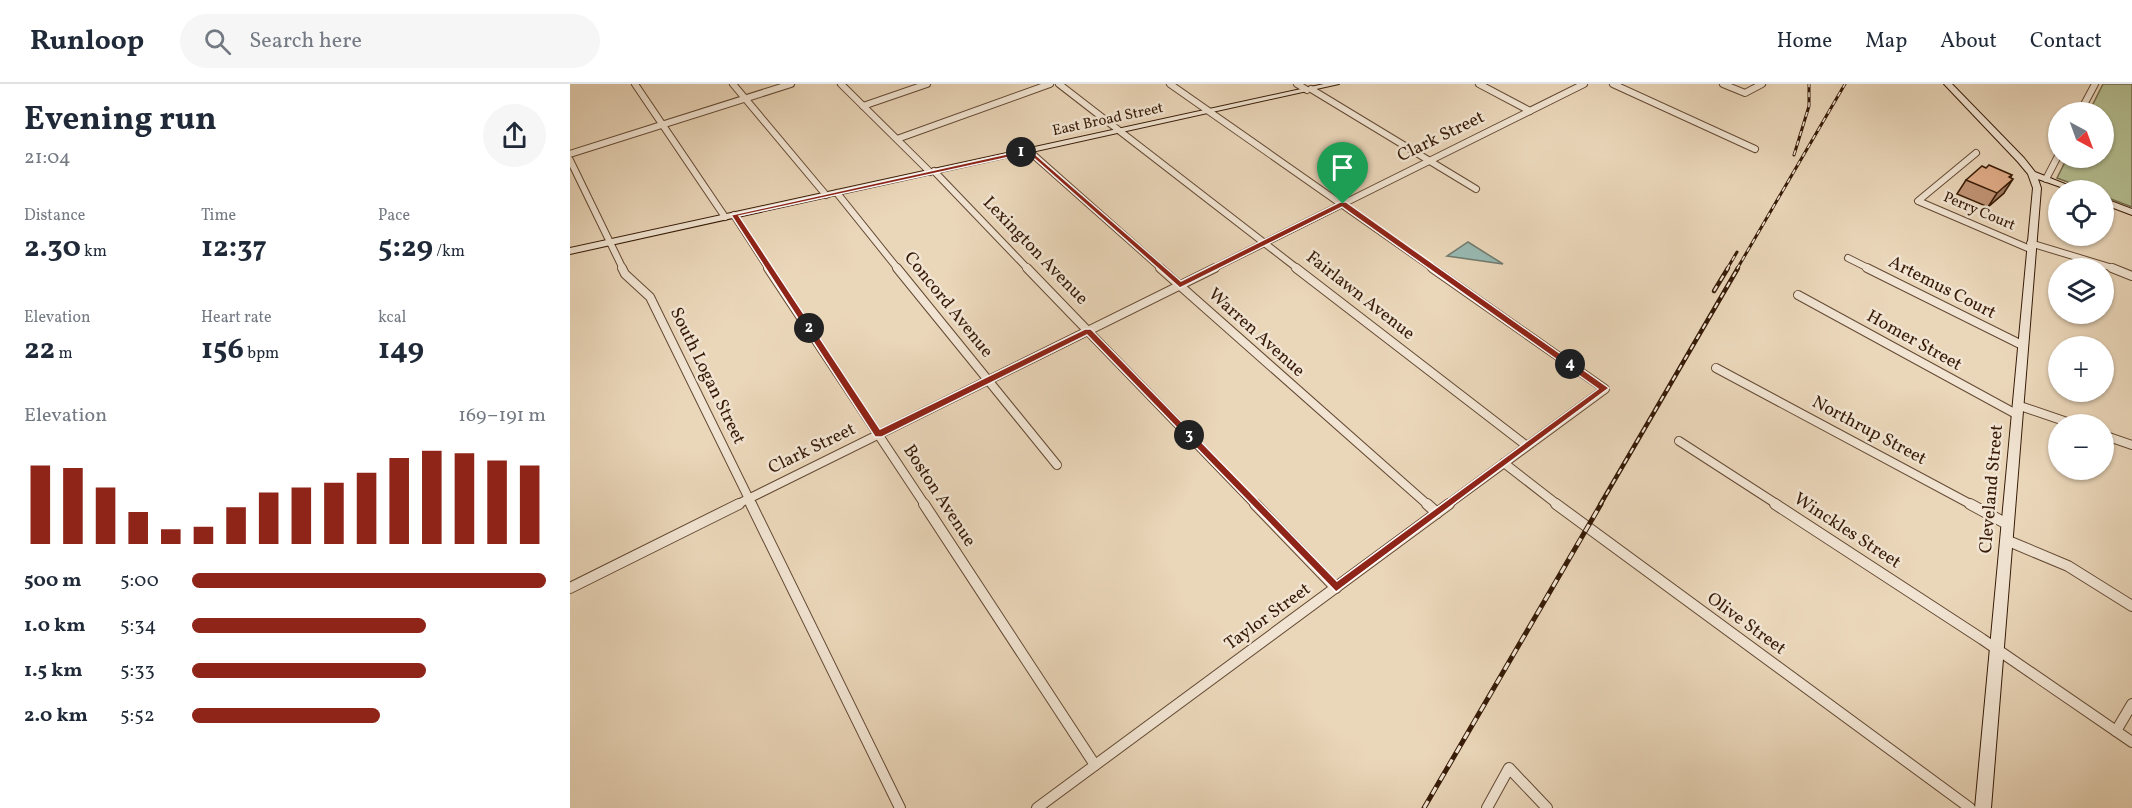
<!DOCTYPE html>
<meta charset="utf-8">
<style>
:root{--surface:#fff;--page:#f6f6f7;--text:#1f2937;--muted:#747a83;--line:#e0e1e3;--accent:#8f2418}
body{margin:0;font-family:Vollkorn,serif;background:var(--page);color:var(--text);height:100vh;display:flex;flex-direction:column;font-size:22px;white-space:nowrap}
*{box-sizing:border-box;margin:0}
p{font-size:20px;color:var(--muted)}
.icon{flex:none;width:33px;height:33px;fill:none;stroke:currentColor;stroke-width:2;stroke-linecap:round;stroke-linejoin:round}
.map{position:relative;flex:1;overflow:hidden}
.details{display:flex;flex-direction:column;background:var(--surface);width:570px}
.details>*{flex:none}
.needle{width:39px;rotate:139deg}
.fabs{position:absolute;left:1478px;top:18px;display:grid;gap:12px}
.fabs a{display:grid;place-items:center;width:66px;height:66px;border-radius:50%;background:var(--surface);box-shadow:0 2px 4px #0004;font-size:30px}
.pin{position:absolute;display:grid;place-items:center;width:51px;height:51px;color:#fff;margin:-62px -26px;border-radius:50% 50% 50% 0;rotate:-45deg;box-shadow:0 0 6px #0007}
.pin .icon{rotate:45deg}
.km{position:absolute;width:30px;height:30px;margin:-15px;border-radius:50%;background:#222;color:#fff;font-size:16px;line-height:30px;text-align:center}
.round{display:grid;place-items:center;flex:none;width:63px;height:63px;border-radius:32px;background:var(--page)}
.overview{display:flex;align-items:center;justify-content:space-between;height:102px;padding:0 24px}
h1{font-size:33px;font-weight:700;line-height:45px}
.figures{display:grid;grid-template-columns:repeat(3,1fr);gap:9px;height:102px;padding:6px 24px}
.figures div{display:grid;align-content:center}
.figures b{font-size:30px;font-weight:700}
.figures small{font-size:16px;font-weight:400}
.figures p{font-size:16px}
.chart{height:168px;padding:12px 24px}
.chart p{display:flex;justify-content:space-between}
.chart svg{width:100%;height:108px;margin-top:6px;stroke:var(--accent);stroke-width:6}
ul{padding:0 24px;list-style:none;font-size:20px}
li{display:grid;grid-template-columns:96px 72px 1fr;align-items:center;height:45px}
li i{height:15px;border-radius:8px;background:var(--accent)}
header{display:flex;align-items:center;gap:36px;box-sizing:border-box;height:84px;padding:0 30px;background:var(--surface);border-bottom:2px solid var(--line)}
header strong{font-size:28px}
nav{display:flex;gap:33px;margin-inline-start:auto;font-size:21px}
.search{width:420px;height:54px;background:var(--page);display:flex;align-items:center;gap:15px;box-sizing:border-box;padding:0 21px;border-radius:33px;color:var(--muted);font-size:22px}
main{display:flex;flex:1;min-height:0}
.map>svg:first-child{display:block}
.green{fill:#b4be91;stroke:#766c4c;stroke-width:1.5}
.water{fill:#98b9b2;stroke:#717a6e;stroke-width:1.5}
.lines{fill:none;stroke-linecap:round;stroke-linejoin:round}
.street-far2-casing{stroke:#644a34;stroke-width:8}
.street-far1-casing{stroke:#644a34;stroke-width:10}
.street-casing{stroke:#644a34;stroke-width:12}
.secondary-casing{stroke:#371b07;stroke-width:2}
.street-far2{stroke:#f1e4d2;stroke-width:6}
.street-far1{stroke:#f1e4d2;stroke-width:8}
.street{stroke:#f1e4d2;stroke-width:10}
.secondary{fill:#f1e4d2;fill-rule:evenodd}
.rail-far2-casing{stroke:#371b07;stroke-width:3}
.rail-far1-casing{stroke:#371b07;stroke-width:4.5}
.rail-casing{stroke:#371b07;stroke-width:5}
.rail-far2{stroke:#f1e4d2;stroke-width:1.5;stroke-dasharray:5;stroke-linecap:butt}
.rail-far1{stroke:#f1e4d2;stroke-width:2;stroke-dasharray:6;stroke-linecap:butt}
.rail{stroke:#f1e4d2;stroke-width:3;stroke-dasharray:8;stroke-linecap:butt}
.wall{fill:#c39678;stroke:#371b07;stroke-width:1.5}
.shaded-wall{fill:#9f7a61;stroke:#371b07;stroke-width:1.5}
.building{fill:#e3af8b;stroke:#371b07;stroke-width:1.5}
.route{fill:#8f2418;stroke:#fff;stroke-width:1.5;fill-rule:evenodd}
.labels{text-anchor:middle;dominant-baseline:central;stroke-width:5;stroke-linejoin:round;paint-order:stroke}
.far-street-label{font-size:15px;fill:#371b07;stroke:#f1e4d2}
.street-label{font-size:18px;fill:#371b07;stroke:#f1e4d2}
</style>
<header>
<strong>Runloop</strong>
<div class="search"><svg class="icon" aria-label="search" viewBox="0 0 24 24"><circle cx="10" cy="10" r="6"/><path d="M15 15l6 6"/></svg>Search here</div>
<nav><a>Home</a><a>Map</a><a>About</a><a>Contact</a></nav>
</header>
<main>
<section class="details">
<div class="overview"><div><h1>Evening run</h1><p>21:04</p></div><a class="round"><svg class="icon" aria-label="share" viewBox="0 0 24 24"><path d="M12 15V3M7 8l5-5 5 5M5 13v7h14v-7"/></svg></a></div>
<div class="figures">
<div><p>Distance</p><b>2.30<small> km</small></b></div>
<div><p>Time</p><b>12:37</b></div>
<div><p>Pace</p><b>5:29<small> /km</small></b></div>
</div>
<div class="figures">
<div><p>Elevation</p><b>22<small> m</small></b></div>
<div><p>Heart rate</p><b>156<small> bpm</small></b></div>
<div><p>kcal</p><b>149</b></div>
</div>
<div class="chart"><p><span>Elevation</span>169–191 m</p>
<svg viewBox="0 0 160 44" preserveAspectRatio="none"><path d="M5 44V12M15 44V13M25 44V21M35 44V31M45 44V38M55 44V37M65 44V29M75 44V23M85 44V21M95 44V19M105 44V15M115 44V9M125 44V6M135 44V7M145 44V10M155 44V12"/></svg>
</div>
<ul>
<li><b>500 m</b>5:00<i style="width:100%"></i></li>
<li><b>1.0 km</b>5:34<i style="width:66%"></i></li>
<li><b>1.5 km</b>5:33<i style="width:66%"></i></li>
<li><b>2.0 km</b>5:52<i style="width:53%"></i></li>
</ul>
</section>
<div class="map">
<svg width="1562" height="724" viewBox="0 0 1562 724">
<rect width="100%" height="100%" fill="#ead6b9"/>
<filter id="stains"><feTurbulence type="fractalNoise" baseFrequency=".00333" numOctaves="4"/><feColorMatrix values="0 0 0 0 .2 0 0 0 0 .09 0 0 0 0 .02 0 0 0 .5 -.17"/></filter>
<radialGradient id="worn" r=".72"><stop offset=".6" stop-color="#630" stop-opacity="0"/><stop offset="1" stop-color="#630" stop-opacity=".3"/></radialGradient>
<path class="green" d="M1533,0H1562V123L1533,112V106H1519L1487,94L1497,74H1533V28H1519Z"/>
<path class="water" d="M898,158L933,180L877,172Z"/>
<g class="lines">
<g class="street-far2-casing">
<g id="street-far2">
<path d="M65,0L155,133"/>
<path d="M163,0L256,111"/>
<path d="M271,0L360,88"/>
<path d="M489,0L728,185"/>
<path d="M600,0L864,185"/>
<path d="M727,0L737,6"/>
<path d="M909,0L960,27"/>
<path d="M1043,0L1185,65"/>
<path d="M1153,0L1175,9L1192,0"/>
<path d="M741,5L906,105"/>
<path d="M293,22L357,0"/>
<path d="M1510,28L1525,0"/>
<path d="M327,55L480,0"/>
<path d="M459,67L592,185"/>
<path d="M1406,69L1348,117L1460,165"/>
<path d="M0,70L221,0"/>
<path d="M0,76L53,185"/>
<path d="M364,87L458,185"/>
<path d="M1476,95L1488,72"/>
<path d="M267,109L328,185"/>
<path d="M164,131L199,185"/>
<path d="M1460,159L1546,185"/>
<path d="M1278,174L1300,185"/>
<path d="M642,185L1014,0"/>
</g>
</g>
<g class="street-far1-casing">
<g id="street-far1">
<path d="M52,184L55,190L80,213L182,421"/>
<path d="M198,184L355,421"/>
<path d="M327,184L487,381"/>
<path d="M457,184L686,421"/>
<path d="M590,184L858,421"/>
<path d="M726,184L957,362"/>
<path d="M862,184L1035,305L877,421"/>
<path d="M1297,184L1452,261"/>
<path d="M1542,184L1562,192"/>
<path d="M1228,211L1446,330"/>
<path d="M1146,284L1402,421"/>
<path d="M1447,321L1503,340"/>
<path d="M1533,351L1562,361"/>
<path d="M1109,357L1208,421"/>
<path d="M934,379L988,421"/>
<path d="M166,421L645,184"/>
</g>
</g>
<g class="street-casing">
<g id="street">
<path d="M181,420L330,724"/>
<path d="M354,420L525,681"/>
<path d="M685,420L766,504"/>
<path d="M857,420L867,429"/>
<path d="M986,420L1400,724"/>
<path d="M1205,420L1412,555L1562,658"/>
<path d="M1400,420L1437,440"/>
<path d="M1436,456L1498,482L1562,522"/>
<path d="M0,504L169,420"/>
<path d="M1546,647L1562,620"/>
<path d="M467,724L879,420"/>
<path d="M917,724L939,684L977,724"/>
</g>
</g>
<g class="secondary-casing">
<g id="secondary">
<path d="M754,0H769L0,170V164Z"/>
<path d="M1374,0H1382L1454,74L1465,88L1510,106H1499L1468,95L1471,104L1421,724H1405L1463,104L1458,90L1448,78Z"/>
<path d="M1533,114L1562,125V131L1533,120Z"/>
</g>
</g>
<use href="#street-far2" class="street-far2"/>
<use href="#street-far1" class="street-far1"/>
<use href="#street" class="street"/>
<use href="#secondary" class="secondary"/>
<g class="rail-far2-casing">
<g id="rail-far2">
<path d="M1224,71L1239,22V0"/>
<path d="M1157,185L1167,168"/>
<path d="M1167,185L1275,0"/>
</g>
</g>
<g class="rail-far1-casing">
<g id="rail-far1">
<path d="M1144,207L1158,184"/>
<path d="M1030,421L1168,184"/>
</g>
</g>
<g class="rail-casing">
<path id="rail" d="M854,724L1031,420"/>
</g>
<use href="#rail-far2" class="rail-far2"/>
<use href="#rail-far1" class="rail-far1"/>
<use href="#rail" class="rail"/>
</g>
<path class="wall" d="M1440,94L1434,109L1418,123L1387,110L1396,96Z"/>
<path class="shaded-wall" d="M1442,91L1434,103L1443,95L1434,109L1418,123L1427,109Z"/>
<path class="building" d="M1419,81L1442,91L1439,93L1443,95L1427,109L1396,96L1412,82L1416,84Z"/>
<path class="route" d="M459,65L611,197L770,118H776L1039,304L766,508L517,251L312,353H305L161,131ZM458,69L610,204L772,123L1028,305L767,497L521,245H515L310,345L169,132Z"/>
<g class="labels">
<g class="far-street-label">
<text transform="translate(538 36) rotate(-12)">East Broad Street</text>
<text transform="translate(1409 128) rotate(23)">Perry Court</text>
</g>
<g class="street-label">
<text transform="translate(871 53) rotate(-26)">Clark Street</text>
<text transform="translate(465 167) rotate(46)">Lexington Avenue</text>
<text transform="translate(1372 204) rotate(27)">Artemus Court</text>
<text transform="translate(790 212) rotate(38)">Fairlawn Avenue</text>
<text transform="translate(378 221) rotate(51)">Concord Avenue</text>
<text transform="translate(686 249) rotate(42)">Warren Avenue</text>
<text transform="translate(1344 257) rotate(29)">Homer Street</text>
<text transform="translate(137 292) rotate(64)">South Logan Street</text>
<text transform="translate(1299 347) rotate(28)">Northrup Street</text>
<text transform="translate(242 365) rotate(-26)">Clark Street</text>
<text transform="translate(1422 405) rotate(-85)">Cleveland Street</text>
<text transform="translate(369 412) rotate(57)">Boston Avenue</text>
<text transform="translate(1277 447) rotate(33)">Winckles Street</text>
<text transform="translate(698 533) rotate(-36)">Taylor Street</text>
<text transform="translate(1176 540) rotate(36)">Olive Street</text>
</g>
</g>
<rect width="100%" height="100%" filter="url(#stains)"/>
<rect width="100%" height="100%" fill="url(#worn)"/>
</svg>
<div class="fabs">
<a><svg class="needle" viewBox="-14 -14 28 28"><path d="M0-13l5 13h-10z" fill="#e53935"/><path d="M0 13l5-13h-10z" fill="#747a83"/></svg></a>
<a><svg class="icon" aria-label="locate" viewBox="0 0 24 24"><circle cx="12" cy="12" r="6"/><path d="M12 2v4M12 18v4M2 12h4M18 12h4"/></svg></a>
<a><svg class="icon" aria-label="layers" viewBox="0 0 24 24"><path d="M12 4l9 5-9 5-9-5zM3 14l9 5 9-5"/></svg></a>
<a>+</a>
<a>−</a>
</div>
<div class="pin" style="left:773px;top:120px;background:#1e9e55"><svg class="icon" aria-label="arrive" viewBox="0 0 24 24"><path d="M6 21V4h12l-3 4 3 4H6"/></svg></div>
<b class="km" style="left:451px;top:68px">1</b>
<b class="km" style="left:239px;top:244px">2</b>
<b class="km" style="left:619px;top:351px">3</b>
<b class="km" style="left:1000px;top:280px">4</b>
</div>
</main>
